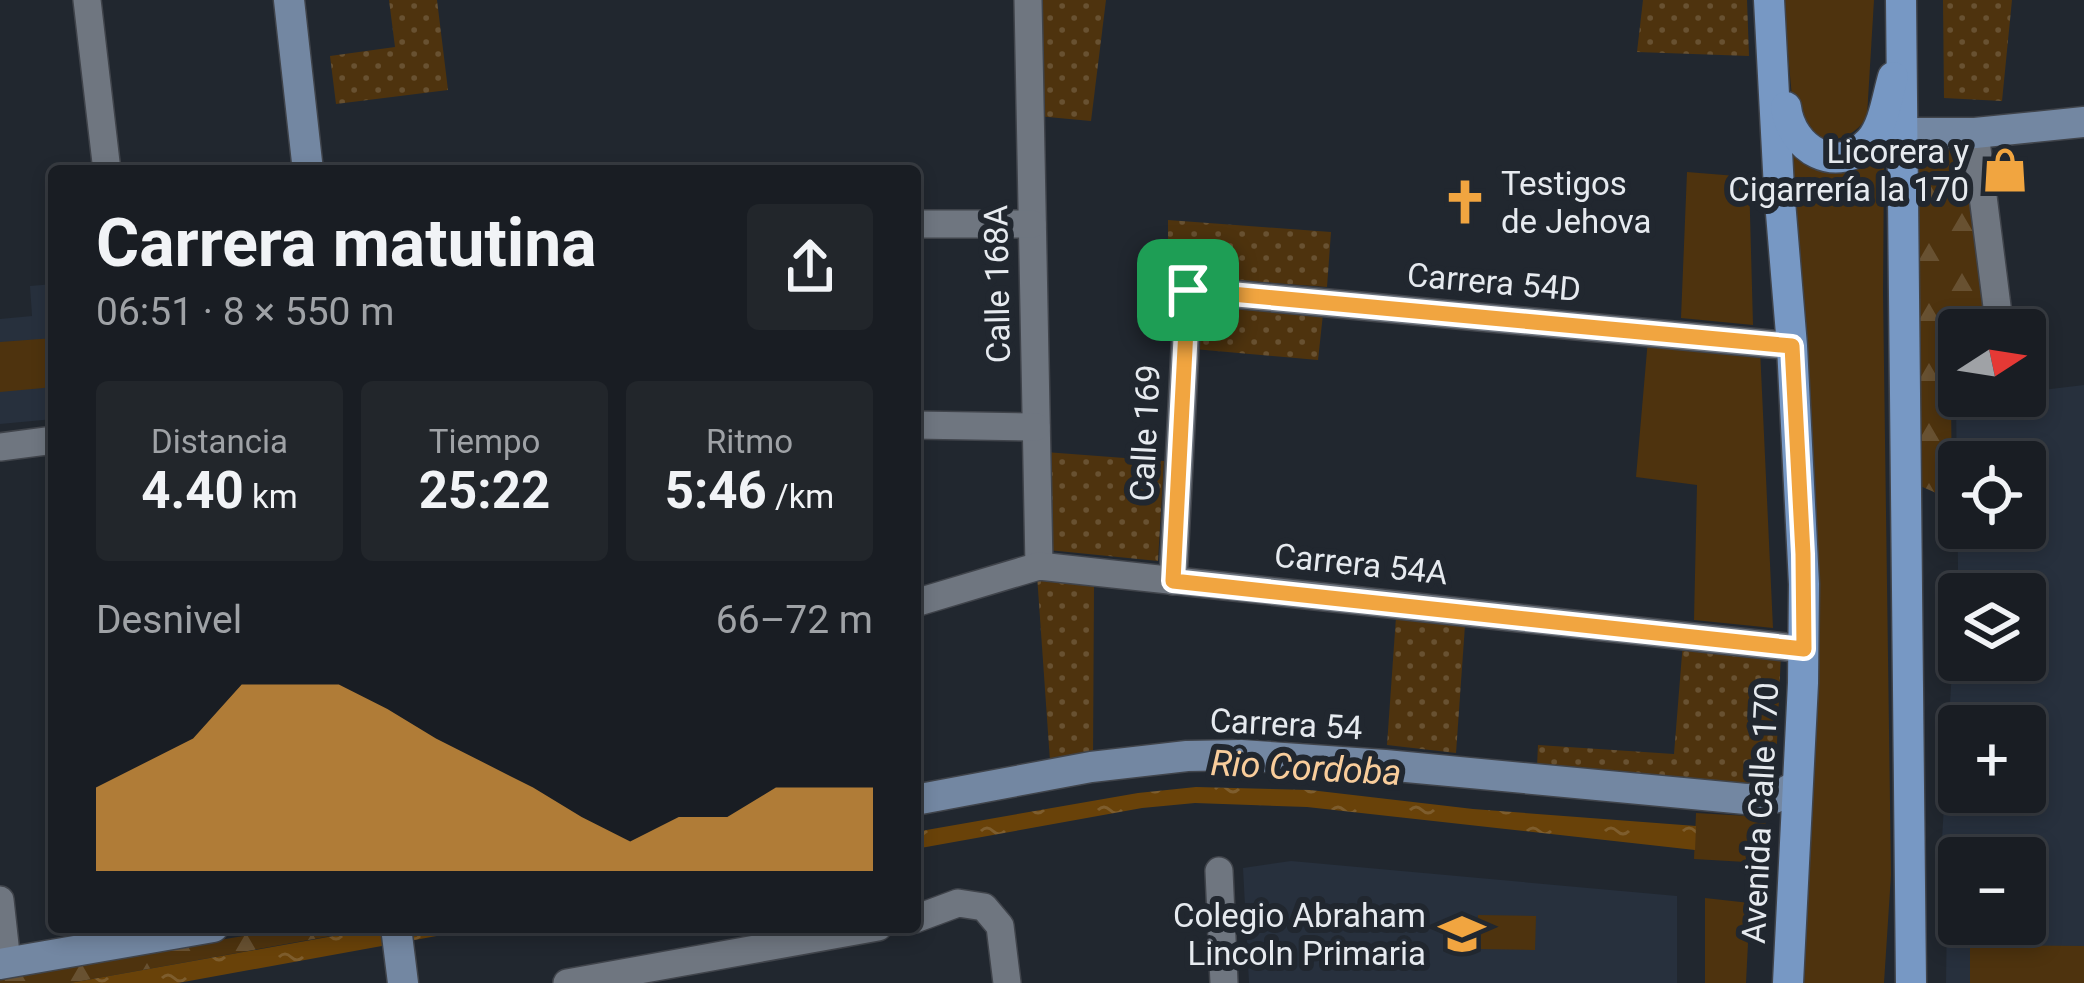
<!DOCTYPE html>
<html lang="es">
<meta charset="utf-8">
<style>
:root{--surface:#191d23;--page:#22262b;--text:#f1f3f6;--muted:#9fa2a6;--line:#373b41;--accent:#f1a540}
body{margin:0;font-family:Roboto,sans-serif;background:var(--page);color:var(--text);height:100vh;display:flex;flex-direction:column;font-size:45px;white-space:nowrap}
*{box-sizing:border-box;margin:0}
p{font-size:39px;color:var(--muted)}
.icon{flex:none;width:66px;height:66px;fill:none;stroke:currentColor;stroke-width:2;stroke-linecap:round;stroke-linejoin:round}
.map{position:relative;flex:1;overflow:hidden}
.details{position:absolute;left:48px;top:165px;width:873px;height:768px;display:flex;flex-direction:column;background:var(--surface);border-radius:12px;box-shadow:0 6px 18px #0003,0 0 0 3px var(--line)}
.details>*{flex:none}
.needle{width:78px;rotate:78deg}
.controls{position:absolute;left:1938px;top:309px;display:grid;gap:24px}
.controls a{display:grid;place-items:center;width:108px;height:108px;border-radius:12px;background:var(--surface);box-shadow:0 6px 18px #0003,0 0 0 3px var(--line);font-size:60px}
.pin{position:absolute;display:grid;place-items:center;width:102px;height:102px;color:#fff;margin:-51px;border-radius:24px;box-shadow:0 6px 18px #0006}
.round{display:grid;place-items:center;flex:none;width:126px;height:126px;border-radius:12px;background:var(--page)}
.overview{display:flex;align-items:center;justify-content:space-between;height:204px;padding:0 48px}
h1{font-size:66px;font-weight:700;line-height:90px}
.metrics{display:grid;grid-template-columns:repeat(3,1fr);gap:18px;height:204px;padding:12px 48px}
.metrics div{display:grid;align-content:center;border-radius:12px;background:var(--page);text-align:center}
.metrics b{font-size:51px;font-weight:700}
.metrics small{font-size:33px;font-weight:400}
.metrics p{font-size:33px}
.chart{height:336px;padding:24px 48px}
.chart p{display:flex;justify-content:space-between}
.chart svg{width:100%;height:216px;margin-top:12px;fill:var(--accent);opacity:.7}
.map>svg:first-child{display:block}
.built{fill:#27303d;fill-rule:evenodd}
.grass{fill:#4e330e}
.forest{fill:url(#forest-firs)}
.park{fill:url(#park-dots)}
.water{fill:url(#water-ripples)}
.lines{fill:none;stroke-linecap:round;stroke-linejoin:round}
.street-casing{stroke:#40444b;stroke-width:30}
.secondary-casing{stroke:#40444b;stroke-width:33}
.primary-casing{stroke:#40444b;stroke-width:33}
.street{stroke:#6f7680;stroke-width:27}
.secondary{stroke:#7387a2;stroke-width:30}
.primary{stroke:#7798c4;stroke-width:30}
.route-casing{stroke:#fff;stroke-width:24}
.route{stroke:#f1a540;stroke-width:15}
.labels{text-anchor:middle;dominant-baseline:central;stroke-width:12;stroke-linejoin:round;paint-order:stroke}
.poi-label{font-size:33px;fill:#e6eaef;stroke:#21272f;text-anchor:end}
.street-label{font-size:33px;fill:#e6eaef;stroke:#21272f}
.water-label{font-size:36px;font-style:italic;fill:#f9cd9b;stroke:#21272f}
</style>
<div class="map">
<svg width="2084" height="983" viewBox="0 0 2084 983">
<defs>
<pattern id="forest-firs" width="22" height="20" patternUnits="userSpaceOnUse" patternTransform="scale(3)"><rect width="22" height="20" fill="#4e330e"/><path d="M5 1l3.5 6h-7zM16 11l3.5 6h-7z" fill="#685131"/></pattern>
<pattern id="park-dots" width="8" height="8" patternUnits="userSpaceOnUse" patternTransform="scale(3)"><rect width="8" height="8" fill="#4e330e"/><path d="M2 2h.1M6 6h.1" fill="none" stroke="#685131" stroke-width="1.8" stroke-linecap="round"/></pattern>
<pattern id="water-ripples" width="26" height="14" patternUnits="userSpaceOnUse" patternTransform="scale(3)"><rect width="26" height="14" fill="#694209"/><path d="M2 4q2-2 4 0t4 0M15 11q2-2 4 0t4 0" fill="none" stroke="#7e5d2d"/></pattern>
</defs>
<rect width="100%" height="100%" fill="#21272f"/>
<g class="built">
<path d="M54,284V419L0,424V319L32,316L30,286Z"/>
<path d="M2084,385V983H1946L1947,914H1959V924H2025V858H1973L1974,842L1942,839L1958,568L1956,402L1998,396H2025V392ZM1959,462H2025V528H1959ZM1959,594H2025V660H1959ZM1959,726H2025V792H1959Z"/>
<path d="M1291,861L1677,896V983H1249L1243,868Z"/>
</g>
<g class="grass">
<path d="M1783,0H1874L1867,116C1857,135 1840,139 1821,142L1793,108Z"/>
<path d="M1881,150L1884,155L1883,293L1891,875L1884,983H1804L1808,777L1792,151Z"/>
<path d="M1687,172L1749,177L1753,325L1681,318Z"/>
<path d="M54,338V387L0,392V342Z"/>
<path d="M1648,339L1760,349L1773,628L1694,620L1697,485L1636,477Z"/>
<path d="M1696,813L1766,817L1763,863L1694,859Z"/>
<path d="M1705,898L1750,903L1746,983H1705Z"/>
<path d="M1478,915L1536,916L1535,950L1477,949Z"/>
<path d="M1970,945L2084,946V983H1970Z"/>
</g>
<g class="forest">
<path d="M1912,140L1970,142L1981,290L2011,308L2018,330H1959V396H1964L1951,398L1952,500L1918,485Z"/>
<path d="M298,927H354L353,932L70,983H0V976Z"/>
</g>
<g class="park">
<path d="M389,0H437L448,90L336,104L330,56L395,47Z"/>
<path d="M1034,0H1106L1091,121L1037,116Z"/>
<path d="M1643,0H1747L1749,56L1637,52Z"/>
<path d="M1943,0H2012L2002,101L1944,98Z"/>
<path d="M1168,220L1331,232L1327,287L1168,275Z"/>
<path d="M1197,303L1323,314L1318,360L1194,349Z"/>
<path d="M1045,452L1164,461L1158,561L1048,550Z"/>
<path d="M1037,575L1094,585L1093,754L1050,761Z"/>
<path d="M1396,617L1465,625L1456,753L1387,745Z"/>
<path d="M1683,642L1781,653L1775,787L1537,767L1538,745L1674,754Z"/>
</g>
<g class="water">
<path d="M1196,787L1310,790L1473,809L1696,826L1695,850L1307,807L1195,803L1142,808L915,849V832L1138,793Z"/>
<path d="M384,927H486L178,983H70Z"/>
</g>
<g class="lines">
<g class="street-casing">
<g id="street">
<path d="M87,0L107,171"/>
<path d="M1028,0L1039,566"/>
<path d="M1975,133L2000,330"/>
<path d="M915,224H1032"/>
<path d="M915,425L1036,427"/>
<path d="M0,447L54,440"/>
<path d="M1173,581L1188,290L1792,346"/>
<path d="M915,603L1039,566L1804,649"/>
<path d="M1219,871L1224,983"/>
<path d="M0,900L7,963"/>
<path d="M915,919L958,903L984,907L1000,926L1007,983"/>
<path d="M567,983L878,927"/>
</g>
</g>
<g class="secondary-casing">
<g id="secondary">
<path d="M289,0L308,171"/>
<path d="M1903,133H1975L2084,122"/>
<path d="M915,800L1091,767L1187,756L1241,755L1385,765L1746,799L1774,798L1796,786"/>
<path d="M396,927L403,983"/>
<path d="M0,964L213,927"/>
</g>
</g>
<g class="primary-casing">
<g id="primary">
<path d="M1769,0L1779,189L1792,346L1804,584L1803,683L1788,983"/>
<path d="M1901,0L1911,983"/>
<path d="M1786,107C1791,149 1837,177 1870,141C1884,125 1887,97 1893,77"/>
</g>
</g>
<use href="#street" class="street"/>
<use href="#secondary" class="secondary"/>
<use href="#primary" class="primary"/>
</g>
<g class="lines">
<g class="route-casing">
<path id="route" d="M1188,290L1792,346L1803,554L1804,649L1173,581Z"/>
</g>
<use href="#route" class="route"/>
</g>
<defs>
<g id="shop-bare" transform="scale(3.6)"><path d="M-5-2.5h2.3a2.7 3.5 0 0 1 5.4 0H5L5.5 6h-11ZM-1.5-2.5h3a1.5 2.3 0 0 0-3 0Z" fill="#f1a540" stroke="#21272f" stroke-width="2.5" paint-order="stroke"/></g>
<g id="church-bare" transform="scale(3.6)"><path d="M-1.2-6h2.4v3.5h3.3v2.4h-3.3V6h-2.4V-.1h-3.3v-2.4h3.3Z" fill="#f1a540" stroke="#21272f" stroke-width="2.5" paint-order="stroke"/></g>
<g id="school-bare" transform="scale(3.6)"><path d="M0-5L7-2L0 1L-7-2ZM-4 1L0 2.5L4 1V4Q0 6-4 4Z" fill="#f1a540" stroke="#21272f" stroke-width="2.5" paint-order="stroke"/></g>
</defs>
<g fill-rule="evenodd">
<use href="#shop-bare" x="2005" y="170"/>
<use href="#church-bare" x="1465" y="202"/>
<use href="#school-bare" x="1462" y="934"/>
</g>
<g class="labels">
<g class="poi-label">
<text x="1969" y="151">Licorera y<tspan x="1969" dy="38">Cigarrería la 170</tspan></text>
<text x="1501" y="183" text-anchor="start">Testigos<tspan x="1501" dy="38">de Jehova</tspan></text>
<text x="1426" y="915">Colegio Abraham<tspan x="1426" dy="38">Lincoln Primaria</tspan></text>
</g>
<g class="street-label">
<text transform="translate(1494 282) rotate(5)">Carrera 54D</text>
<text transform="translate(997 284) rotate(-91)">Calle 168A</text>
<text transform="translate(1145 433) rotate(-87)">Calle 169</text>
<text transform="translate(1361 564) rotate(6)">Carrera 54A</text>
<text transform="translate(1286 724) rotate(3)">Carrera 54</text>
<text transform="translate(1760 813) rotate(-87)">Avenida Calle 170</text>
</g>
<g class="water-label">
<text transform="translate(1306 768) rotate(3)">Rio Cordoba</text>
</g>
</g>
</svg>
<div class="controls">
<a><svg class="needle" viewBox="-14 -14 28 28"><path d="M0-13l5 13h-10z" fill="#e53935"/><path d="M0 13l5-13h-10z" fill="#9fa2a6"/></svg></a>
<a><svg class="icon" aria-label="locate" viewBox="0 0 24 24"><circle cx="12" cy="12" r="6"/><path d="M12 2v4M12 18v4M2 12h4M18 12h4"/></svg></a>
<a><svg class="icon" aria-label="layers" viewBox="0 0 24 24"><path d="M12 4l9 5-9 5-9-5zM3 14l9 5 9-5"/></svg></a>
<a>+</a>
<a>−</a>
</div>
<div class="pin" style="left:1188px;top:290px;background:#1e9e55"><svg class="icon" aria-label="arrive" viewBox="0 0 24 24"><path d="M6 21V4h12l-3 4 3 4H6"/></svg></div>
<section class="details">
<div class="overview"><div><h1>Carrera matutina</h1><p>06:51 · 8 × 550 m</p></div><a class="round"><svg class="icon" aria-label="share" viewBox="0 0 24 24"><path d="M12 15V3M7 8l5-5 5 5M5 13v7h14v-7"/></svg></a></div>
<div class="metrics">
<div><p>Distancia</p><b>4.40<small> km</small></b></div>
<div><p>Tiempo</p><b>25:22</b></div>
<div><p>Ritmo</p><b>5:46<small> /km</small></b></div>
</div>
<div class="chart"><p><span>Desnivel</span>66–72 m</p>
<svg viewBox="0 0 160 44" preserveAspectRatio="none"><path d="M0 44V27L10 22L20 17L30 6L40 6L50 6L60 11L70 17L80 22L90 27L100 33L110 38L120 33L130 33L140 27L150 27L160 27V44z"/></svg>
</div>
</section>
</div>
